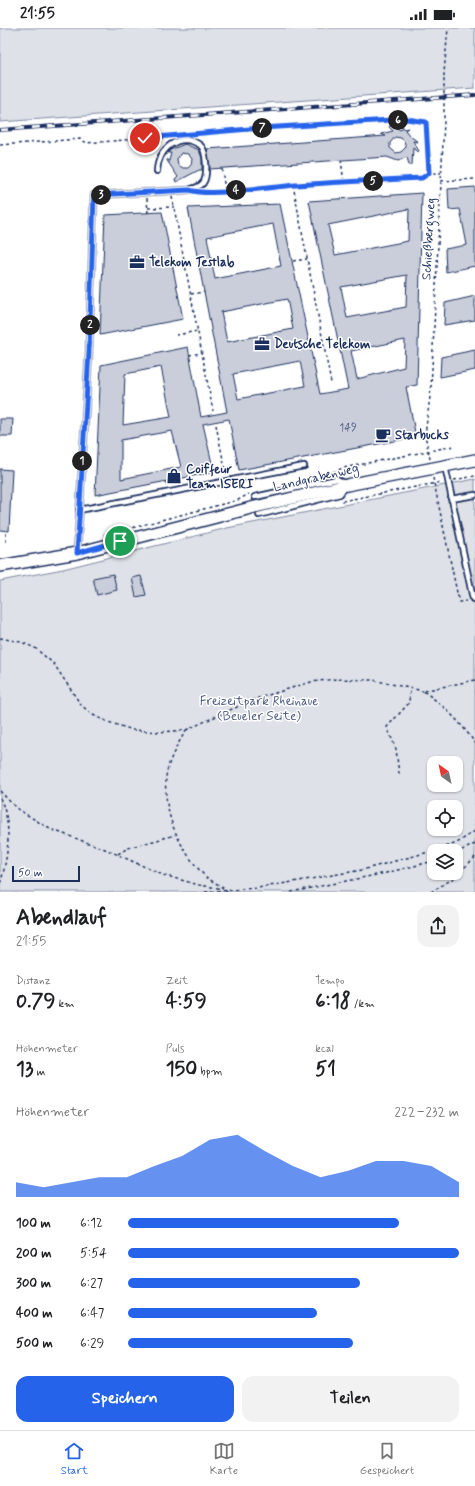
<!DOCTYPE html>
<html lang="de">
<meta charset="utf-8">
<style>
:root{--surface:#fff;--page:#f2f2f2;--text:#202124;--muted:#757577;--line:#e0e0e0;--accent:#2563eb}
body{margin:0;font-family:Mynerve,sans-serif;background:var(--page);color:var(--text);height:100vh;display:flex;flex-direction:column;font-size:15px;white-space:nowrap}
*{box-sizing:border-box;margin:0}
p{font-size:13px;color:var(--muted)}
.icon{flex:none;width:22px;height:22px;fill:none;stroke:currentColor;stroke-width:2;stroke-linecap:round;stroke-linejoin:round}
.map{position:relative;height:864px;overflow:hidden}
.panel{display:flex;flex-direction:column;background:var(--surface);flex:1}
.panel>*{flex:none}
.needle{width:26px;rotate:327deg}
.fabs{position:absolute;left:427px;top:728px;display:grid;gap:8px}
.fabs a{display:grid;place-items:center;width:36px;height:36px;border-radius:8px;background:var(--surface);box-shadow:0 1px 3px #0004;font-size:20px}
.scale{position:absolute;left:12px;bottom:10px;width:68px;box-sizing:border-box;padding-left:4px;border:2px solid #1b2f5e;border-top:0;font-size:11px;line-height:14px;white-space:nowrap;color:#1b2f5e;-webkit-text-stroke:3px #fff;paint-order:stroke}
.pin{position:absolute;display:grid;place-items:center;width:34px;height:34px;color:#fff;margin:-17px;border:2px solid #fff;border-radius:50%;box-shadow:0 1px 4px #0007}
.km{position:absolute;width:20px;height:20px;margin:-10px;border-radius:50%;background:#222;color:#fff;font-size:11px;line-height:20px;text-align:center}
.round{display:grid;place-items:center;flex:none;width:42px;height:42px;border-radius:12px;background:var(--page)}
.headline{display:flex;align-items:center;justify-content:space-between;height:68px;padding:0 16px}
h1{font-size:22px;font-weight:700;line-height:30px}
.stats{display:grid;grid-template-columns:repeat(3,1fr);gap:6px;height:68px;padding:4px 16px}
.stats div{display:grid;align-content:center}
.stats b{font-size:20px;font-weight:700}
.stats small{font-size:11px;font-weight:400}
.stats p{font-size:11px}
.chart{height:112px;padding:8px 16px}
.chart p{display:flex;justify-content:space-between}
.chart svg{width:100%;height:72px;margin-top:4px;fill:var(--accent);opacity:.7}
.action{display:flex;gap:8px;margin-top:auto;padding:8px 16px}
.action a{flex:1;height:46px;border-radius:12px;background:var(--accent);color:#fff;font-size:16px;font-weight:700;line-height:46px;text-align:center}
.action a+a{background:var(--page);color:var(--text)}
ul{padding:0 16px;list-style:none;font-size:13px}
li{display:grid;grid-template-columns:64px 48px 1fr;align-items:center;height:30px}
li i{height:10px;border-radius:5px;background:var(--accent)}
.status{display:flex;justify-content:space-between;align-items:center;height:28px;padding:0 20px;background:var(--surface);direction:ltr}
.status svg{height:11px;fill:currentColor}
.menu{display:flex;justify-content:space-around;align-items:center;height:56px;border-top:1px solid var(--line);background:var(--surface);font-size:11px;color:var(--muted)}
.menu a{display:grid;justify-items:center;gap:2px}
.menu .selected{color:var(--accent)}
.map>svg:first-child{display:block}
.green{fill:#dee1e7;stroke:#7c88a2;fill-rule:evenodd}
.building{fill:#caceda;stroke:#1b2f5e;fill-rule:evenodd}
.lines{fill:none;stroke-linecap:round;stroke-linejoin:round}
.service-casing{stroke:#1b2f5e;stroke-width:8}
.tertiary-casing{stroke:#1b2f5e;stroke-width:14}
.path{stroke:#1b2f5e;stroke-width:1.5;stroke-dasharray:3 3;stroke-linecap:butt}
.service{stroke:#fff;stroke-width:4.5}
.tertiary{stroke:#fff;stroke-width:11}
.rail-casing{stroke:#1b2f5e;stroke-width:4}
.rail{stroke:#fff;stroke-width:2.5;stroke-dasharray:8;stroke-linecap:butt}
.route-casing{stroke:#fff;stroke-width:8}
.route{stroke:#2563eb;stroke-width:5}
.labels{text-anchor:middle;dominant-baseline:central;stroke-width:3;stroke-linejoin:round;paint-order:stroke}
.number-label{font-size:11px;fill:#47577d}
.street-label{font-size:13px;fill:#1b2f5e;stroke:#fff}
.poi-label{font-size:13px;font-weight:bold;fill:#1b2f5e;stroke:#fff;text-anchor:start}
.park-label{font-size:13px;fill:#4c5c80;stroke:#fff}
</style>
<div class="status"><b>21:55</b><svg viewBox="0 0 49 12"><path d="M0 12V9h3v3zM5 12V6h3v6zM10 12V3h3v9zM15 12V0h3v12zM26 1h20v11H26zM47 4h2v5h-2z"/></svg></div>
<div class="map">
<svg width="475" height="864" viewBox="0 0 475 864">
<rect width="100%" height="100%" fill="#fff"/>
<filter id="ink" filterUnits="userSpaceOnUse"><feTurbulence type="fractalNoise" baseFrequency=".025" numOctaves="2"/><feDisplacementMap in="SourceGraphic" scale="8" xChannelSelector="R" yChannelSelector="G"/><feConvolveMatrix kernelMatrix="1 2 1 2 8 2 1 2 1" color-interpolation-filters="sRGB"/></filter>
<g filter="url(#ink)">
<g class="green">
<path d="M0,0H475V60L0,94Z"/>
<path d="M475,451V864H0V553L63,541L227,500ZM434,735H456V757H434ZM434,779H456V801H434ZM434,823H456V845H434Z"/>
</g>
<g class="building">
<path d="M391,96L400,102L402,101V97L404,101L408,100L405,102L409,107L418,114L413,113L419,123L417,124L413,120L412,137H409L407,129L398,133L387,129L210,141L207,121L386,108L381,106L393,103L389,99ZM395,109L401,110L404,113L406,119L401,124L396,125L390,120V115Z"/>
<path d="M185,116L199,122L202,130V142H199L176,154L175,152L178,149L166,131L169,133L171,125H168L170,122ZM181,125L188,126L192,131L191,137L188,140H183L178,137L177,131Z"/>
<path d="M475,159V238L446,244L445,221L467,217L460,181L449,182L448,161Z"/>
<path d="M422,165L417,357L406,359L416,409L239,442L229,391L203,396L214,444L95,467L101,337L188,319L201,389L227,384L188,180L280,176L320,366L348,361L309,173ZM409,181L408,213L335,227L328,197ZM273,196L281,238L215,251L207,209ZM407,247L406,279L347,290L341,259ZM287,271L293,301L227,314L221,284ZM405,312L404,339L357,351L351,323ZM300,333L305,358L238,371L233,346ZM161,339L171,389L123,397L125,346ZM172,403L181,439L121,451V412Z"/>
<path d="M162,184L183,291L100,307L105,187Z"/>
<path d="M475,268V292L444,297L445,275Z"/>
<path d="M475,322V342L440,349L441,329Z"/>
<path d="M0,391H13L12,408H0Z"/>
<path d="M0,441L12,442L9,503L0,502Z"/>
<path d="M113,546L117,562L97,567L93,550Z"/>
<path d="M141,548L146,567L136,569L132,550Z"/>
</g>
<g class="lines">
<g class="service-casing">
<g id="service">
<path d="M445,438L473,571H475"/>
<path d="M255,469L337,451L344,455"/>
<path d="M451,471L475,467"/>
<path d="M79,482L304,438"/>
<path d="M259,487L340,466L344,460"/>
<path d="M77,525L89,324L94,167L189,162C194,160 200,159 203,155C208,148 207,122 200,117C179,103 158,121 157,143"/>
</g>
</g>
<g class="tertiary-casing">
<path id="tertiary" d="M0,538L77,525L251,480L347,457L475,432"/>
</g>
<g class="path">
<path d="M193,106L407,91L425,94L429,145H441"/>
<path d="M0,117L80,111L87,115L172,108"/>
<path d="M341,132L344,155"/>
<path d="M222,141L225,163"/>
<path d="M441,153L475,151"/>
<path d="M293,157L331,355"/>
<path d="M202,164L294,157L422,150L429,145"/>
<path d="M172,169L213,383"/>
<path d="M147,170L148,185"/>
<path d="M148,180L174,179"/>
<path d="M293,233L307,231"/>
<path d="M191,266L204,264"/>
<path d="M176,307L198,303"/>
<path d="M189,327L202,325"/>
<path d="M216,397L226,446"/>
<path d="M430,431L425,407L431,361L444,93V45L448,0"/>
<path d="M333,444L343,440L454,418V420"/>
<path d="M433,450L459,574L466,573"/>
<path d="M454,452L475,448"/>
<path d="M166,454L167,459"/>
<path d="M342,473L442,454"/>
<path d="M104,507L238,472L249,466"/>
<path d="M6,514V503"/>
<path d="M0,610L21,614L35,620L54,636L81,677L93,687L108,694L133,702L160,704L186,702L252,672L311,654L336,651L373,652L423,663"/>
<path d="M475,652L423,663C444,677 461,695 475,715"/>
<path d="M186,702C178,716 168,732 166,749C163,786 179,820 203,846C210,854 221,856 227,864"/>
<path d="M399,746L396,721L387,699L409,675L410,661"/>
<path d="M0,763L16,780L50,801L105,821L163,847L199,857L223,861"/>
<path d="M0,770C13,797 8,829 0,857"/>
<path d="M456,825L475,816"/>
<path d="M118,826L128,820L175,807"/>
<path d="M205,864L258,860L362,842L440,821L457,815L475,803"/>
<path d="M291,864L386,845L434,833"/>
<path d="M431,864L454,850L475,829"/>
</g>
<use href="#service" class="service"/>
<use href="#tertiary" class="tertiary"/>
<g class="rail-casing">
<path id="rail" d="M0,102L475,67"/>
</g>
<use href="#rail" class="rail"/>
</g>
</g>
<g class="lines" filter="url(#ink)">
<g class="route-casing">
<path id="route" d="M120,513L77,525L89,324L94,167L189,162C211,169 270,159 296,157C338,154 380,152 422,150L429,145L426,94L407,91L262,100L145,110"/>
</g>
<use href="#route" class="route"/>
</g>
<defs>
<g id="office-bare" transform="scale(1.2)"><path d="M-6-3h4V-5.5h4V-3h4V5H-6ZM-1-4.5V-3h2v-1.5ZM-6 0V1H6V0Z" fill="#1b2f5e" stroke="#fff" stroke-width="2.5" paint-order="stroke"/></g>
<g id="cafe-bare" transform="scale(1.2)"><path d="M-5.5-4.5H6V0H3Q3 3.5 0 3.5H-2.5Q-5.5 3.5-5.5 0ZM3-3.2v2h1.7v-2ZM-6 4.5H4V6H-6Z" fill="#1b2f5e" stroke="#fff" stroke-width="2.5" paint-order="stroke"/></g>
<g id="shop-bare" transform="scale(1.2)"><path d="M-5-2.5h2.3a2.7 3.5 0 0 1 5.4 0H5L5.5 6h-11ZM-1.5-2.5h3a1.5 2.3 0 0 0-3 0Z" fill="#1b2f5e" stroke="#fff" stroke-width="2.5" paint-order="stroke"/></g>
</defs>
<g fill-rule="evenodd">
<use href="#office-bare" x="137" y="234"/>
<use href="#office-bare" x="262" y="316"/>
<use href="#cafe-bare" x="383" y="407"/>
<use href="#shop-bare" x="174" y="448"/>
</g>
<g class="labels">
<g class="number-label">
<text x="348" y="400">149</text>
</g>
<g class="street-label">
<text transform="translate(429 211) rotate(-87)">Schießbergweg</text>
<text transform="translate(316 450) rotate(-13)">Landgrabenweg</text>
</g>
<g class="poi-label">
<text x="149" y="234">Telekom Testlab</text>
<text x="274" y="316">Deutsche Telekom</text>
<text x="395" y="407">Starbucks</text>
<text x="186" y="441">Coiffeur<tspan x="186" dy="15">Team ISERI</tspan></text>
</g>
<g class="park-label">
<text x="259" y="673">Freizeitpark Rheinaue<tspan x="259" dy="15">(Beueler Seite)</tspan></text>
</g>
</g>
</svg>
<div class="fabs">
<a><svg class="needle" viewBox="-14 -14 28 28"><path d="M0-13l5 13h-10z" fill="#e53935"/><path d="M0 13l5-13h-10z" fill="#757577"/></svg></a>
<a><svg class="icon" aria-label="locate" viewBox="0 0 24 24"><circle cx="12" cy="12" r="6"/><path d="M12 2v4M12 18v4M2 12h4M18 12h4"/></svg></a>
<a><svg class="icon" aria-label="layers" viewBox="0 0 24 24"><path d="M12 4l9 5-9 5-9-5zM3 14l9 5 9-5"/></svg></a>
</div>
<div class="scale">50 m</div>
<div class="pin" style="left:120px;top:513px;background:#1e9e55"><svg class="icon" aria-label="arrive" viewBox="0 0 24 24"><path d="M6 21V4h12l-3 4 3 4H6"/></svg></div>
<div class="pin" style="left:145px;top:110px;background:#d93025"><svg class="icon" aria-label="check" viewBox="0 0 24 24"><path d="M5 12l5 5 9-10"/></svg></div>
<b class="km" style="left:82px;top:433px">1</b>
<b class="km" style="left:90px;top:297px">2</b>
<b class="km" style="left:101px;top:167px">3</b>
<b class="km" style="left:236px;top:162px">4</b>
<b class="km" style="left:373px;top:153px">5</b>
<b class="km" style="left:398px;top:92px">6</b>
<b class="km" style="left:262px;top:100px">7</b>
</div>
<section class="panel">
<div class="headline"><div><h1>Abendlauf</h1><p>21:55</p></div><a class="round"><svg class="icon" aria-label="share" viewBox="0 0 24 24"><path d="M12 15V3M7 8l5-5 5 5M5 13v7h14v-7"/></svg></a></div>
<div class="stats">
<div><p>Distanz</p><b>0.79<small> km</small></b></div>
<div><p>Zeit</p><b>4:59</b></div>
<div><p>Tempo</p><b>6:18<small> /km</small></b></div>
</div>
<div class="stats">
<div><p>Höhenmeter</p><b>13<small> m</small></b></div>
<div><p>Puls</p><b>150<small> bpm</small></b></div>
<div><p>kcal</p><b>51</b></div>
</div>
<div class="chart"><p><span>Höhenmeter</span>222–232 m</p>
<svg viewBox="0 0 160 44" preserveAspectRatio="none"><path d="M0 44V35L10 38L20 35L30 32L40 32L50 25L60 19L70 9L80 6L90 16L100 25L110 32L120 28L130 22L140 22L150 25L160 35V44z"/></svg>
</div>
<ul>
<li><b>100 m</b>6:12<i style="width:82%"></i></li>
<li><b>200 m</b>5:54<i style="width:100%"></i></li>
<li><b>300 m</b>6:27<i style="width:70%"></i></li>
<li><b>400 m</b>6:47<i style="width:57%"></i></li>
<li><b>500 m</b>6:29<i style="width:68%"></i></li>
</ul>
<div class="action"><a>Speichern</a><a>Teilen</a></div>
</section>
<nav class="menu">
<a class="selected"><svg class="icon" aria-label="home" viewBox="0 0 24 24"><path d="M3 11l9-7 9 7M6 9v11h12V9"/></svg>Start</a>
<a><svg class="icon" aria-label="map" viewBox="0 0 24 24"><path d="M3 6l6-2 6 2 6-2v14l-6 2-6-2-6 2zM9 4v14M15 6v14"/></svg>Karte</a>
<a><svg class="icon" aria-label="saved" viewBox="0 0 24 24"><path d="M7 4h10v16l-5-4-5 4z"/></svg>Gespeichert</a>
</nav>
